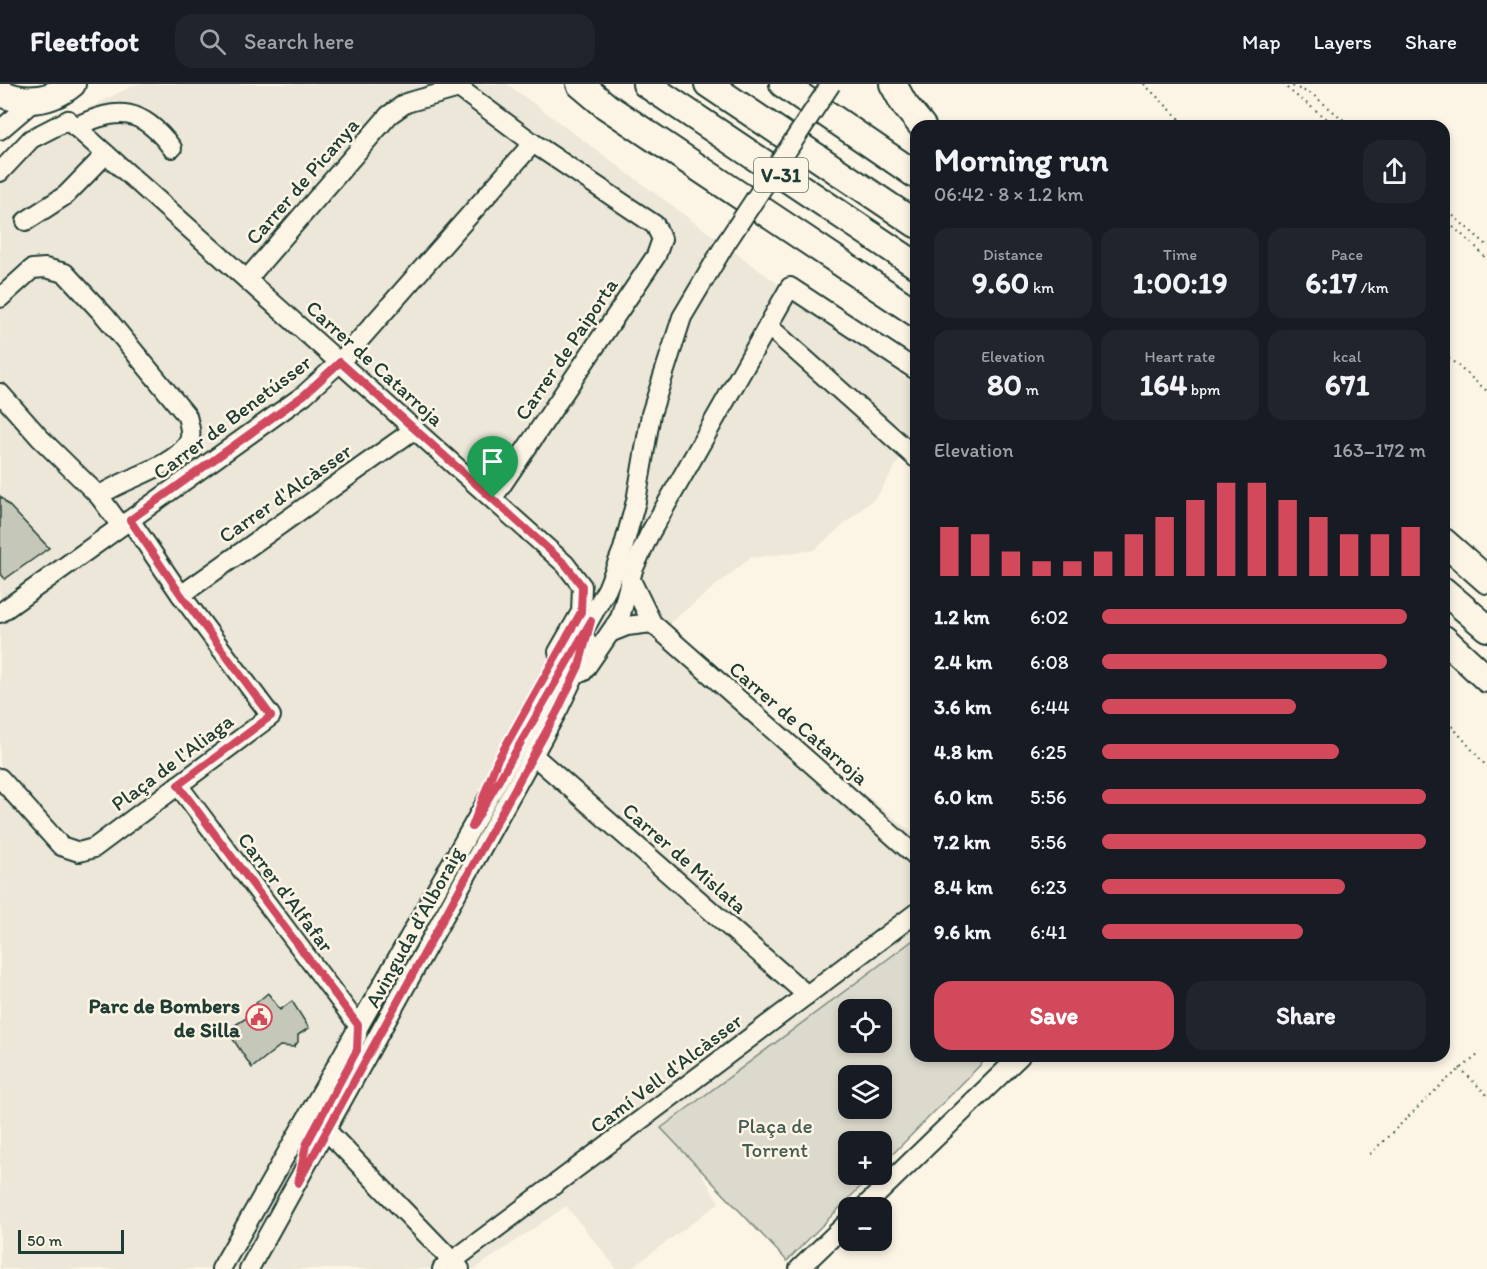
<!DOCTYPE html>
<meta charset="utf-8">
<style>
:root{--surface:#171b24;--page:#20242c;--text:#f1f3f6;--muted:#9ea1a6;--line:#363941;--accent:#d1495b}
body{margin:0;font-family:Itim,sans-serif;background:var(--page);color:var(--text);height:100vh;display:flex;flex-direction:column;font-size:22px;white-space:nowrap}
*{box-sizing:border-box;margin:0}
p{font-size:20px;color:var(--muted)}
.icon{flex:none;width:33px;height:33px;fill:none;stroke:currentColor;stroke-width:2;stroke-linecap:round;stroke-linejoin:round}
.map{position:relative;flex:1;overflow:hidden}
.sheet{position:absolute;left:910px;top:36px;width:540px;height:942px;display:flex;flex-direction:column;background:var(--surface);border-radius:18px;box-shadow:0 3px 9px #0003}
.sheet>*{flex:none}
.tools{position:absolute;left:838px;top:915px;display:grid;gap:12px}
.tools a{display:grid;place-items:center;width:54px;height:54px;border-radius:12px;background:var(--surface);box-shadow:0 3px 9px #0003;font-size:30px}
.scale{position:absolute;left:18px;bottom:15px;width:106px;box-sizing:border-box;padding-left:6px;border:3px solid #1f3d34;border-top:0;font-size:16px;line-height:21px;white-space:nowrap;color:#1f3d34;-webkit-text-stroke:4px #fcf5e5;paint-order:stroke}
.pin{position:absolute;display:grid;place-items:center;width:51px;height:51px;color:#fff;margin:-62px -26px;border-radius:50% 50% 50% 0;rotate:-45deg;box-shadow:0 0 6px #0007}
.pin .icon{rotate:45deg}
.round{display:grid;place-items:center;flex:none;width:63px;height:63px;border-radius:18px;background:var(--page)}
.head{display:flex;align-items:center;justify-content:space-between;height:102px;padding:0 24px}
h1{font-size:33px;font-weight:800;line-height:45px}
.stats{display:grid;grid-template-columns:repeat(3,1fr);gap:9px;height:102px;padding:6px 24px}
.stats div{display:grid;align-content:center;border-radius:15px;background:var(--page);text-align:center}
.stats b{font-size:30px;font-weight:800}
.stats small{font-size:16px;font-weight:400}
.stats p{font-size:16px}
.chart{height:168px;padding:12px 24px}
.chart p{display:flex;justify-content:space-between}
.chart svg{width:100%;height:108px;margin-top:6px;stroke:var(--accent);stroke-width:6}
.primary-button{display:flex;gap:12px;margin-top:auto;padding:12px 24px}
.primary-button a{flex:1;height:69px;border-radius:18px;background:var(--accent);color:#fff;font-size:24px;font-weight:800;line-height:69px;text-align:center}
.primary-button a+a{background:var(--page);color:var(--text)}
ul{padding:0 24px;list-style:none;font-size:20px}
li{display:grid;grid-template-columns:96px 72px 1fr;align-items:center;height:45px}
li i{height:15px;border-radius:8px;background:var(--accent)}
header{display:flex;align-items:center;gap:36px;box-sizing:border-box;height:84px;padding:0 30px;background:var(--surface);border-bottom:2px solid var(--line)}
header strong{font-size:28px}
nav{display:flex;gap:33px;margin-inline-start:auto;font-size:21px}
.search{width:420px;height:54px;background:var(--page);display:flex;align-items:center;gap:15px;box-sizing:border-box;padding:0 21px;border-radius:18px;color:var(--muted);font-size:22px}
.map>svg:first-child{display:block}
.built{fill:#ece7d8}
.green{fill:#dcdacc;stroke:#7e8c80;stroke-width:1.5;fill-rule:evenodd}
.building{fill:#c5c7b9;stroke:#1f3d34;stroke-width:1.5}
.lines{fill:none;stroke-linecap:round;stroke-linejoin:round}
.minor-casing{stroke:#1f3d34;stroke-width:22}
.highway-casing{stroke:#1f3d34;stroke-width:30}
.path{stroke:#1f3d34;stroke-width:2;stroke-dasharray:1.5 4.5;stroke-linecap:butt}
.minor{stroke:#fcf5e5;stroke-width:18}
.highway{stroke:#fcf5e5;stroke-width:26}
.minor-bridge-casing{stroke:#1f3d34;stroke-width:22;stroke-linecap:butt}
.minor-bridge{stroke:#fcf5e5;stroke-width:18}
.route-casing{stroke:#fff;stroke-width:12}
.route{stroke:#d1495b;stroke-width:8}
.labels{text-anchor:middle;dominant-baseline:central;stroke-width:5;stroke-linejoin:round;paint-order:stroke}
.shield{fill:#fcf5e5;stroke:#617469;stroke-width:1.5}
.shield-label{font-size:20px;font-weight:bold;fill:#1f3d34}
.street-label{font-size:21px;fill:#1f3d34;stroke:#fcf5e5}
.poi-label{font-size:21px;font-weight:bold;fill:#1f3d34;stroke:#fcf5e5;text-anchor:end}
.park-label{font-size:21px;fill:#455c52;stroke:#fcf5e5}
</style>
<header>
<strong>Fleetfoot</strong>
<div class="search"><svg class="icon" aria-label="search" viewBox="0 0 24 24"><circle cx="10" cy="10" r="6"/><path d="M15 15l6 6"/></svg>Search here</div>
<nav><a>Map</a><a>Layers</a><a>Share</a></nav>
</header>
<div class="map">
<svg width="1487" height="1185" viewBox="0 0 1487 1185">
<rect width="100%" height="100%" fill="#fcf5e5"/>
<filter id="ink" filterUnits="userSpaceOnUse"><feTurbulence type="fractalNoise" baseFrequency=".0167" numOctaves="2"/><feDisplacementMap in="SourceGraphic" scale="12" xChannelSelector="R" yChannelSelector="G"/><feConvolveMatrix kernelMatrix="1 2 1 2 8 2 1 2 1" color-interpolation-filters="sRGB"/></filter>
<g filter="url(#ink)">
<path class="built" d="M136,0H507L916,302V350L877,412L814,466L750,474L666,542L797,657L916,751V867L671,1038L719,1119L630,1185H617L566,1122L475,1185H0V98L17,76L87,25Z"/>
<path class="green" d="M916,854V972H989L882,1081V1058H849V1090L872,1091L787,1177L661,1044ZM849,926H882V958H849ZM849,992H882V1024H849Z"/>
<g class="building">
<path d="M0,412L49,464L5,495L0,489Z"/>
<path d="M268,909L280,926L292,917L309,944L298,951V958L294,963L280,962L252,984L227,946L261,925L256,919Z"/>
</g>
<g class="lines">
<g class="minor-casing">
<g id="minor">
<path d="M75,43C119,22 142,24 172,64"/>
<path d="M0,46L34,17"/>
<path d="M0,88L31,55L68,36L565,480L582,502L581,528L558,568"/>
<path d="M26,137L66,111L106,70"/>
<path d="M247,195L389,31L406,19L459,4L533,59L655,141L662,155L656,172L493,414"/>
<path d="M0,214L32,185L45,184L65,189L104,231L187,332C189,341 193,351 188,359C172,384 122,395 99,412L121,442"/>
<path d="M768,242L916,374"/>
<path d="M0,309L40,354L99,412"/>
<path d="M630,494L652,539L916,772"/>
<path d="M181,511L415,345"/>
<path d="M0,529L304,311L340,278L533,59"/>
<path d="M612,548L627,542L652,539"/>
<path d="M583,588L620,534L633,486L649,451L790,203L916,286"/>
<path d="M533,671L807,911"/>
<path d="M0,694L61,762L79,768L94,764L271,632L181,511L130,436"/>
<path d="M178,701L358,941L357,952"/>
<path d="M327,1047L460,1185"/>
<path d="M863,1124L1020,972"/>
<path d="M221,1185L607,505L623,465L636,417L651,330L682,233L726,159"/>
<path d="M249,1185L558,626L579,582L586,556"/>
<path d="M442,1185L916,829"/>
<path d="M799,1185L849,1137"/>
</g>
</g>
<g class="highway-casing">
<g id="highway">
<path d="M580,0L606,22L916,229"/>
<path d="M646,0L916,181"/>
<path d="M708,0L916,140"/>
<path d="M783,0L916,91"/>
<path d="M893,0L904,20L922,42"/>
<path d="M0,9C26,20 50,18 72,0"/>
<path d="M1444,458L1487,496"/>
<path d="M1444,507L1487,544"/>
<path d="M1444,555L1487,595"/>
</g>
</g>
<g class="path">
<path d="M1144,0L1187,42"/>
<path d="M1283,0C1287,6 1327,34 1336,42"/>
<path d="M1287,0L1312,10L1351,42"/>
<path d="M1444,124L1487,161"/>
<path d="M1444,135L1477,164L1487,176"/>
<path d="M1444,270L1487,307"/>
<path d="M1444,633L1487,683"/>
<path d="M1460,984L1487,1011"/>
<path d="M1370,1070L1445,997L1478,971"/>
</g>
<use href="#minor" class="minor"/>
<use href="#highway" class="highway"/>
<g class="minor-bridge-casing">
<path id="minor-bridge" d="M726,159L831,0"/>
</g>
<use href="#minor-bridge" class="minor-bridge"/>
</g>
</g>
<g class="lines" filter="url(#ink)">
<g class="route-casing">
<path id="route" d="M340,278L565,480L582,502L581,528L497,677L472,743L591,537L579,582L558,626L298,1099L306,1061L357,966L358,941L178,701L271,632L181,511L130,436L304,311Z"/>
</g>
<use href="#route" class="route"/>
</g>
<defs>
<g id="civic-ring" transform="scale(1.35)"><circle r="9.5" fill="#fcf5e5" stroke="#d1495b" stroke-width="1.5"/><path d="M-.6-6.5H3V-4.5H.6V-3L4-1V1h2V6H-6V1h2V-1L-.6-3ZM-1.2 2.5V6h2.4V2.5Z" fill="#d1495b"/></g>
</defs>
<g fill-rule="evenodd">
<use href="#civic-ring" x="259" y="933"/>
</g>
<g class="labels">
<rect class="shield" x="754" y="74" width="54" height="34" rx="4.5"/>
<g class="shield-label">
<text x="781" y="91">V-31</text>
</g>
<g class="street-label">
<text transform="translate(302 97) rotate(-49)">Carrer de Picanya</text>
<text transform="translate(566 265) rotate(-56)">Carrer de Paiporta</text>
<text transform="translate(375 279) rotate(42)">Carrer de Catarroja</text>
<text transform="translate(232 333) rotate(-37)">Carrer de Benetússer</text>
<text transform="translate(285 409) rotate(-35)">Carrer d'Alcàsser</text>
<text transform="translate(799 639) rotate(41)">Carrer de Catarroja</text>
<text transform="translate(172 678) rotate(-37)">Plaça de l'Aliaga</text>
<text transform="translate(685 774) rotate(41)">Carrer de Mislata</text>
<text transform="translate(286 808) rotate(53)">Carrer d'Alfafar</text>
<text transform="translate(414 843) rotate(-61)">Avinguda d’Alboraig</text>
<text transform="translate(666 989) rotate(-37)">Camí Vell d'Alcàsser</text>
</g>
<g class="poi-label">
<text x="240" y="921">Parc de Bombers<tspan x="240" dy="24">de Silla</tspan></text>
</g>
<g class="park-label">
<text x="775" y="1041">Plaça de<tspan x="775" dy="24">Torrent</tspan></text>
</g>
</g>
</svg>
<div class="tools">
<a><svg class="icon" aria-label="locate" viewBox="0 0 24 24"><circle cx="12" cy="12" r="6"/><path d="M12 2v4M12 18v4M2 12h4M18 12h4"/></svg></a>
<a><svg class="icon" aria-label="layers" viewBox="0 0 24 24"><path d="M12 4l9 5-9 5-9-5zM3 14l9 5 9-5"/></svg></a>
<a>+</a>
<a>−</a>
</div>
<div class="scale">50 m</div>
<div class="pin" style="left:493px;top:414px;background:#1e9e55"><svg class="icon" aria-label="arrive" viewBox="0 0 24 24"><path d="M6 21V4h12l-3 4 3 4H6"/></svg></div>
<section class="sheet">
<div class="head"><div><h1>Morning run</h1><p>06:42 · 8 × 1.2 km</p></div><a class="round"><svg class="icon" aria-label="share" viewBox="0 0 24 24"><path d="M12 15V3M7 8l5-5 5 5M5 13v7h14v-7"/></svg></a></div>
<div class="stats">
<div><p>Distance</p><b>9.60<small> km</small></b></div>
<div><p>Time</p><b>1:00:19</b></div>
<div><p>Pace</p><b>6:17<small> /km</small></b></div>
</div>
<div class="stats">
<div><p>Elevation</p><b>80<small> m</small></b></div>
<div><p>Heart rate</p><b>164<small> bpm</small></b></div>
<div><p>kcal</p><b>671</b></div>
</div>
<div class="chart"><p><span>Elevation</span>163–172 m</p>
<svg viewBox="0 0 160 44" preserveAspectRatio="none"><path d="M5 44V24M15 44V27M25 44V34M35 44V38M45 44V38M55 44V34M65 44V27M75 44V20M85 44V13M95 44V6M105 44V6M115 44V13M125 44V20M135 44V27M145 44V27M155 44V24"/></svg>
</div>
<ul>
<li><b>1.2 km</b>6:02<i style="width:94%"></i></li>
<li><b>2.4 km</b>6:08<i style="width:88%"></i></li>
<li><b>3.6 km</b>6:44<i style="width:60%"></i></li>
<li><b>4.8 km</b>6:25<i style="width:73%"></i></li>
<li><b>6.0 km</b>5:56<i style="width:100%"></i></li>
<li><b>7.2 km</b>5:56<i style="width:100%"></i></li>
<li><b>8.4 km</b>6:23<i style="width:75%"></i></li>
<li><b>9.6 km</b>6:41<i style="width:62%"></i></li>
</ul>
<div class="primary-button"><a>Save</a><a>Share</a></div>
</section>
</div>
